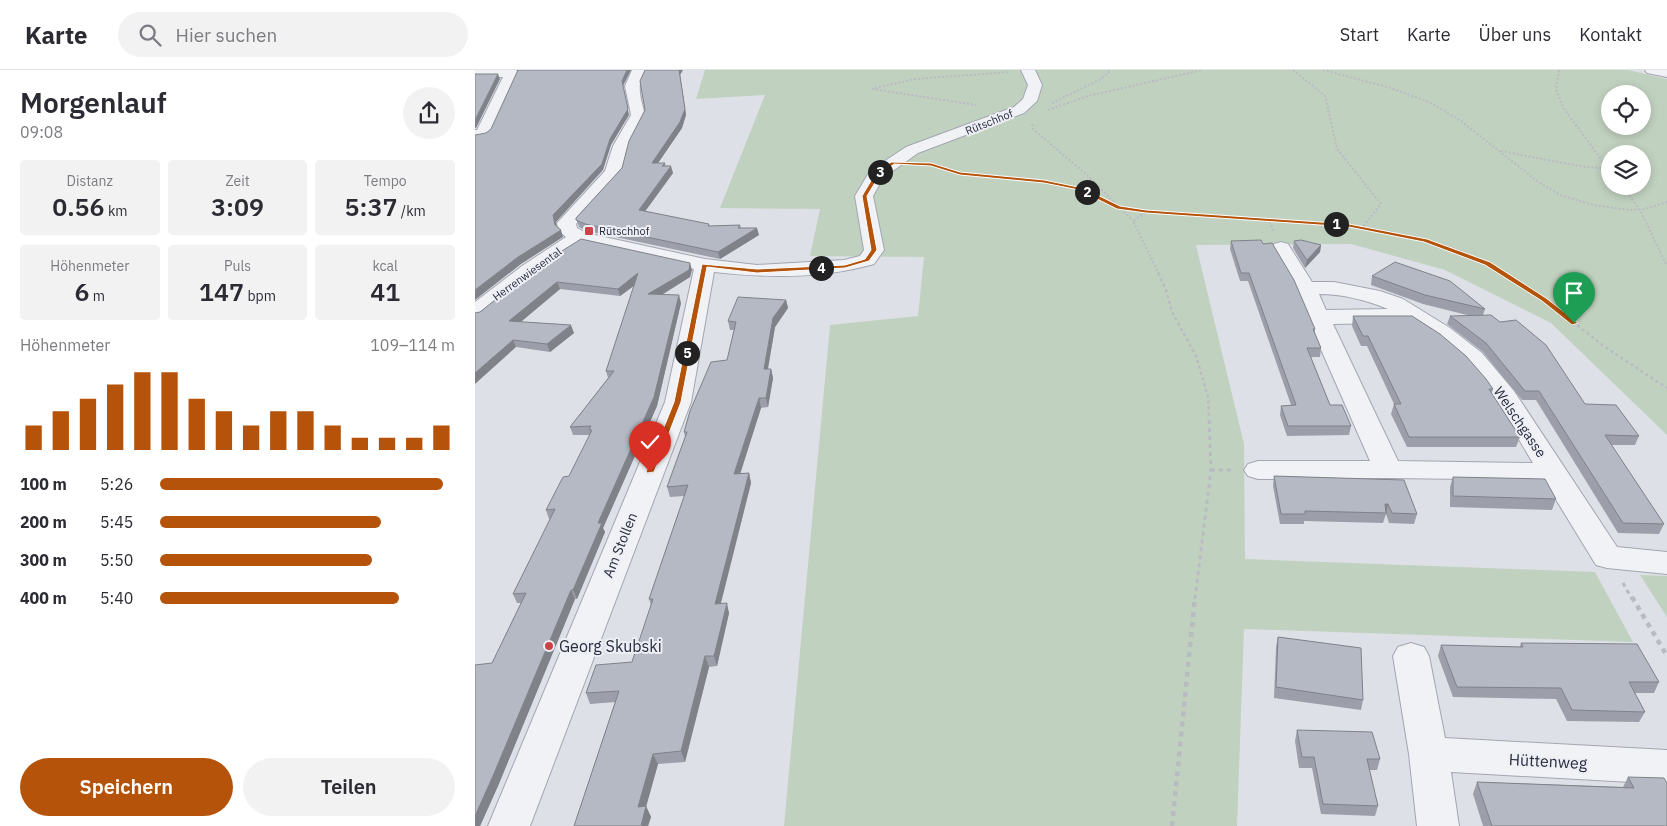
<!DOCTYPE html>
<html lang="de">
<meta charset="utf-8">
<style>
:root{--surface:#fff;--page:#f2f2f3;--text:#2b2b33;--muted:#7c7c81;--line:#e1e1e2;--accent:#b45309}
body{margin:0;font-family:"IBM Plex Sans",sans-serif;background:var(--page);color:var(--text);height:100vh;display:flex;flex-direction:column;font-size:19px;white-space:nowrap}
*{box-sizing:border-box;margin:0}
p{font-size:16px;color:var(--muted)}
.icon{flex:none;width:28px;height:28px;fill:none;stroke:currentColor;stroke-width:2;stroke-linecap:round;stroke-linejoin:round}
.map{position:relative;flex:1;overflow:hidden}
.drawer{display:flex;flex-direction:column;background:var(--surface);width:475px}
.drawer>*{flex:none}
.tools{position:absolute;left:1126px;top:15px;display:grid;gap:10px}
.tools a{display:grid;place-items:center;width:50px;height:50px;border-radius:50%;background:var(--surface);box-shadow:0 2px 8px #0003;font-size:25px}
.pin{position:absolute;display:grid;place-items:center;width:42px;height:42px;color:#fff;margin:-51px -21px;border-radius:50% 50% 50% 0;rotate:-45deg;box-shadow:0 0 5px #0007}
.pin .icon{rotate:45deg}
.km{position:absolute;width:25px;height:25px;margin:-12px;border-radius:50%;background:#222;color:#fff;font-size:14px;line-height:25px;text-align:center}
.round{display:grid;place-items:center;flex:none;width:52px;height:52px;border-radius:26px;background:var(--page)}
.overview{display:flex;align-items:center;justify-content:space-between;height:85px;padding:0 20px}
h1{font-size:28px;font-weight:600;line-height:38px}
.figures{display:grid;grid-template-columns:repeat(3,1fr);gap:8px;height:85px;padding:5px 20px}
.figures div{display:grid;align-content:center;border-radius:5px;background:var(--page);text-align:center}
.figures b{font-size:25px;font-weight:600}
.figures small{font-size:14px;font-weight:400}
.figures p{font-size:14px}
.chart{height:140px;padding:10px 20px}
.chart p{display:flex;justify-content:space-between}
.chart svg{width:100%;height:90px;margin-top:5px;stroke:var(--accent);stroke-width:6}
.button{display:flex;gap:10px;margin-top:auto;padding:10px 20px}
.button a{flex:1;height:58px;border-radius:30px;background:var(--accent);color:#fff;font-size:20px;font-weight:600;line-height:58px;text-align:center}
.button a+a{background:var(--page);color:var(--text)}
ul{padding:0 20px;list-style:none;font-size:16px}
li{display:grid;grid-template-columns:80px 60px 1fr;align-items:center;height:38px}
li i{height:12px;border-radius:6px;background:var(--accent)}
header{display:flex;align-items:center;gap:30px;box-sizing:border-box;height:70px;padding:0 25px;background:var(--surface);border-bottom:1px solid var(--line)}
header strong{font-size:24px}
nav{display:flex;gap:28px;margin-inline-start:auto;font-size:18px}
.search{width:350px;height:45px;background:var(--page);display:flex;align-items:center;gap:12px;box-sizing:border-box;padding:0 18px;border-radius:28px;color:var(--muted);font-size:19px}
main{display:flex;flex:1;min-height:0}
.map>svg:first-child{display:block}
.green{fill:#c1d1bf;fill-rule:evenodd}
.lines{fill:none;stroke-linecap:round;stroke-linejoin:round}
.minor-casing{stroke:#a3a6b1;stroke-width:2}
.path-far3{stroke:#b8bbc2;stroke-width:2;stroke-dasharray:2 2;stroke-linecap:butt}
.path-far2{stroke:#b8bbc2;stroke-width:2.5;stroke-dasharray:3 3;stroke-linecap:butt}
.path-far1{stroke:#b8bbc2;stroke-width:3;stroke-dasharray:4 4;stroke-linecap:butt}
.path{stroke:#b8bbc2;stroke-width:4.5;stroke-dasharray:5 5;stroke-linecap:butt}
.minor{fill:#f0f2f6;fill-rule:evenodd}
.wall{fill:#9c9fa9}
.shaded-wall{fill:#7f8289}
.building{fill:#b5b9c4;stroke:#7f8289}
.route{fill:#b45309;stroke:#fff}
.poi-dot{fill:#cc4345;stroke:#edeff5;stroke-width:2}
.labels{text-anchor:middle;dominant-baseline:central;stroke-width:4;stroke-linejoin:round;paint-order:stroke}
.far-street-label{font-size:11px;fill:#272c3e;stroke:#edeff5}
.far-poi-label{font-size:11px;fill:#272c3e;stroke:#edeff5;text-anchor:start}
.street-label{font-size:14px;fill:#272c3e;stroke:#edeff5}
.near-poi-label{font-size:16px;fill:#272c3e;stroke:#edeff5;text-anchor:start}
.near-street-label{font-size:16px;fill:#272c3e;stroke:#edeff5}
</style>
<header>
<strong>Karte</strong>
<div class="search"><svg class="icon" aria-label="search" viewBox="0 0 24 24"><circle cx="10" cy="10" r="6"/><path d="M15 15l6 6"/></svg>Hier suchen</div>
<nav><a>Start</a><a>Karte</a><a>Über uns</a><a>Kontakt</a></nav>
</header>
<main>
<section class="drawer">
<div class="overview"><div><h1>Morgenlauf</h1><p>09:08</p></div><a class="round"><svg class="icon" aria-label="share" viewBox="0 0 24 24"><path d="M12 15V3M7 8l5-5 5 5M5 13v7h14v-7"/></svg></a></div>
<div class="figures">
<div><p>Distanz</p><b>0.56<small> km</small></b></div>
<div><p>Zeit</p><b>3:09</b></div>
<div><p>Tempo</p><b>5:37<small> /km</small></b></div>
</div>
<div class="figures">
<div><p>Höhenmeter</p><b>6<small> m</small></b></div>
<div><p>Puls</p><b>147<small> bpm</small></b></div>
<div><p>kcal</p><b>41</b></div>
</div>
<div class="chart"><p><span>Höhenmeter</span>109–114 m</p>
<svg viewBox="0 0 160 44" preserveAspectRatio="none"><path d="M5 44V32M15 44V25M25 44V19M35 44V12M45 44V6M55 44V6M65 44V19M75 44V25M85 44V32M95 44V25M105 44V25M115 44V32M125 44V38M135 44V38M145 44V38M155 44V32"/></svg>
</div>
<ul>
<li><b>100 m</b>5:26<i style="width:96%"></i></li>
<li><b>200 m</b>5:45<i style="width:75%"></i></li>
<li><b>300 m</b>5:50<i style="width:72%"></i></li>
<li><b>400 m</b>5:40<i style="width:81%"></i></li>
</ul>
<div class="button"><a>Speichern</a><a>Teilen</a></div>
</section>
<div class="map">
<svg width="1192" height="756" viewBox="0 0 1192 756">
<rect width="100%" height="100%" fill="#dee0e7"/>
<g class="green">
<path d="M230,0H1153L1192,9V365L1076,253L970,200L876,174L721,175L769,374L770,489L1120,502L1158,572L769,559L762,756H309L355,255L443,246L449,187L335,186L345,139L245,138L290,25L221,29ZM1135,24H1168V56H1135ZM1135,84H1168V116H1135Z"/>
<path d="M1165,505L1192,506V547Z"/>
</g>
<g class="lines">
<g class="minor-casing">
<g id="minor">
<path d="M0,0H41L44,3L16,64L13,67L0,70V60H2L28,7H0Z"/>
<path d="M157,0H171C160,15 166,28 170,45L154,76L147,103L101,154L102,158L111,163L230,189L282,195L369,190L385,186L389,180L380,126L395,101L431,77L539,37L548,29L553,15L546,0H560L567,15L562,31L549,43L443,83L408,108L398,126L409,180L399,194C347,209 292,208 239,202L216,332L55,756H13L190,332L219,199L108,174L61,204L8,248L0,250V232L47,196L91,167L84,161L82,153L130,101L138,76L156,45L150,16Z"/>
<path d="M1170,0H1192V7L1172,3Z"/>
<path d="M806,172L813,174L837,212H859L905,221L928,229L975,258L1007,283L1039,321L1142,477L1192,482V504L1132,498L1121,495L1069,410L913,408L783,409L773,406L769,400L773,394L783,391H895L819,218L796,178L799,174ZM844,224C867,224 891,230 913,239L851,240ZM926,247C947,261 969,274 988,292C1018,319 1037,359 1058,393L923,391L858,254L915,253L923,251Z"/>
<path d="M936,573L949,577L954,586L970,668L1192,680V714L976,702L984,756H942L934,684L918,586L923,577Z"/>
</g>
</g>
<g class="path-far3">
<path d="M818,0L850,26L862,79L906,134L887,158"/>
<path d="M848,0L916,18L954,32L986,51L1062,111L1085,125L1119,135L1154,140L1170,139L1192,132"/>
<path d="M1084,0L1081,19L1089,39L1135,101"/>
<path d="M400,18L440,9L535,2"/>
<path d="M397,19L501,35"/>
<path d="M577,33L626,9L636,0"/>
<path d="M573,40L613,26L727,0"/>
<path d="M557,54L558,59L612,105L658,151"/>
<path d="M1026,81L1104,96L1133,99"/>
<path d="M453,94L485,103L569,111L606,119L644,138L670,142"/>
<path d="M1147,116L1165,140L1192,196"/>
<path d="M793,148L799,162"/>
<path d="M684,204L658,151L671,142C713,145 755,147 796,150C875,155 962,160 1031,204"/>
</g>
<g class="path-far2">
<path d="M683,203L691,220L697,242L721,286L733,327L734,348"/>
<path d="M1029,203L1069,229L1130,277L1192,318"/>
</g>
<g class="path-far1">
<path d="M736,400H758"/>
<path d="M1148,513L1157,529"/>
<path d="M720,529L736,400L734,346"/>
</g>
<g class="path">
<path d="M1157,527L1192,586"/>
<path d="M697,756L720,527"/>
</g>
<use href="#minor" class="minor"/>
</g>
<g class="wall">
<path d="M205,5L211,45L207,58L183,93H190L191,96L198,103L170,141L235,156L265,155L266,158L284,165L245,189L112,161L104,157L101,148L147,98L170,40Z"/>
<path d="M756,171L788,174L840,259V263L846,278L845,287H836L855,335L876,356L874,365L812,366L805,345L806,336L816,335L773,211H765L755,179Z"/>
<path d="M819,171L846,175L845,182L830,198L818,178Z"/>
<path d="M60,198L217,200L215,207L187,225L206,233L182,336L128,458L130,462L102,529H100L23,716L5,756H0L17,593L46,533H42L38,524L76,449H74L71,440L94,406L115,365H98L95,357L133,308L131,301L159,216L145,226L85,219L46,252L99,263L75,282L41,277L5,242Z"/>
<path d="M897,206L1010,239L1008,245L1110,334L1164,366L1160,375H1136L1189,454L1184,464L1143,463L1061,330H1047L1008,282L972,254L975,246H996L948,234L896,215Z"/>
<path d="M311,230L313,238L300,257L293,299H296L298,308L293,337L286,338L265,403H274L276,413L246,533L254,543L242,596L234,597L210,692L183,694L171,736L176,747L173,756H99L140,632L115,634L111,623L157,592L176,535L174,529L209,426L195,427L192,417L210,367L209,362L252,290L259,260H255L253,251Z"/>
<path d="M878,246L1018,319L1017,323L1045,367L1041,377H932L916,344L919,334L892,276H886L877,256Z"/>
<path d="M799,406L929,410L942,444L939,454L914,453L911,444L908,453L829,451V454H805L798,416Z"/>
<path d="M978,407L1081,429L1077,440L975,437V417Z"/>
<path d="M803,567L888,630L886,640L799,628L801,577Z"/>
<path d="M1046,573L1184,612L1179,623H1160L1170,642L1164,652L1092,651L1081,629L978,627L963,586L966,575L1045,577Z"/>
<path d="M822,660L905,689L902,700H894L903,736L900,746L846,744L837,698H824L820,671Z"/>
<path d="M1153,707L1192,756H1008L998,724L1002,712L1148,717Z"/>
</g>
<g class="shaded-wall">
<path d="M152,0H156L148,16L154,45L136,75L128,100L81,152L82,161L80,155L78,145L135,69L147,11Z"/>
<path d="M204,0H208L205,5L211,45L207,58L179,99L177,93Z"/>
<path d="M23,4L25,9L1,58H0V50Z"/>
<path d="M196,96L198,103L166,147L164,140Z"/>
<path d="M282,158L284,165L245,189L243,182Z"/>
<path d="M86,160L88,167L46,194L0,230V220L43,187Z"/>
<path d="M846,175L845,182L830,198L832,190Z"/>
<path d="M215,193L217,200L215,207L176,231L173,224Z"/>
<path d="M163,203L165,211L145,226L143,219Z"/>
<path d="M82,212L85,219L37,259L34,251Z"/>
<path d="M204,225L206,233L182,336L128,458L130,462L102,529L98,520L123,453Z"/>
<path d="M311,230L313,238L300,257L291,309L289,299L298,248Z"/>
<path d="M96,255L99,263L75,282L72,274Z"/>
<path d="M38,270L41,277L0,314V303Z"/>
<path d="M296,299L298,308L293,337L291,328Z"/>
<path d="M284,328L286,338L262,414L259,404Z"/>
<path d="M274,403L276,413L243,544L240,534Z"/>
<path d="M910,434H913L911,444V443Z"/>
<path d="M96,520L100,529L23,716L5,756H0V746Z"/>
<path d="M252,533L254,543L242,596L239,586Z"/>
<path d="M230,586L234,597L210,692L206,681Z"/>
<path d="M178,684L183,694L168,748L163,737Z"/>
<path d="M171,736L176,747L173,756H166Z"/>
</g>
<g class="building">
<path d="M43,0H152L147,11L153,39L135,69L127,94L78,145L80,155L86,160L43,187L0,220V65L11,63L16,59Z"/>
<path d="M170,0H204L210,39L205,52L177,93H190L187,96H196L164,140L234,154L233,156L265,155L263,158H282L243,182L110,154L101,150V148L147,98L154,71L170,40L165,11Z"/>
<path d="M0,4H23L0,50Z"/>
<path d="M106,169L215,193L214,200L173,224L204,225L179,327L123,453H127L98,520H96L18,706L0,746V595L17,593L51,523L38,524L80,439L71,440L88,407L94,406L117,360H114L116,356L95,357L139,301H131L163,203L143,219L82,212L34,251L96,255L72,274L38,270L0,303V243L5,242L60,198Z"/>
<path d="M786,170L788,174L797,173L819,210L840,259H838L846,278H832L855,335H867L876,356H813L806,336L821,335L774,203H766L756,171Z"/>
<path d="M826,170L846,175L832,190L819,171Z"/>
<path d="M920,192L975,211L1010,239L950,225L897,206Z"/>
<path d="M263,227L311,230L298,248L289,299H296L291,328H284L259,404L274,403L240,534L252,533L239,586H230L206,681L178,684L163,737L171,736L166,756H99L144,621L111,623L121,595L157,592L178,529H174L213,415L192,417L212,362H209L215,341L236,292L252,290L261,252L253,251Z"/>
<path d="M1016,245L1025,252L1041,250L1071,275L1110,334L1141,335L1164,366L1130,365L1189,454L1148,453L1064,321H1050L1011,273L975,246Z"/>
<path d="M878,246H937L965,264L991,286L1011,309L1018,319H1014L1045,367H934L919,334H926L893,266H888Z"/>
<path d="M799,406L929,410L942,444L917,443L913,434H910L911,443L830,441V444H806Z"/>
<path d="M978,407L1070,409L1081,429L978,426Z"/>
<path d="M803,567L886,578L888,630L801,617Z"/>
<path d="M1046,573L1162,574L1184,612H1154L1170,642L1097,640L1086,618L982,617L966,575L1048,577Z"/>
<path d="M822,660L897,662L905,689H892L903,736L848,734L839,687H827Z"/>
<path d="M1153,707L1189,708L1192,713V756H1017L1002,712L1159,718Z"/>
</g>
<path class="route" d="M416,92L456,93L485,102L569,110L608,118L645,136L671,140L874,154L952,169L1015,192L1071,228L1103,253L1097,255L1067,231L1010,195L949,172L874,157L671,143L642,139L604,120L569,113L485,105L456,96L419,94L404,106L392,126L402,180L394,191L370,198L282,203L232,197L206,332L179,402L172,403L171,402L199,332L227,194L282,199L370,195L390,189L396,180L387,126L400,104Z"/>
<g class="poi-dot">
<rect x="109" y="156" width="10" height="10" rx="2.5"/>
<circle cx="74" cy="576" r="5"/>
</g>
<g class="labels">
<g class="far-street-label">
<text transform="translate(514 52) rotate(-22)">Rütschhof</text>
<text transform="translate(52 204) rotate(-36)">Herrenwiesental</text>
</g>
<g class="far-poi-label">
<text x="124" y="161">Rütschhof</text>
</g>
<g class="street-label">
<text transform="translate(1045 352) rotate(56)">Welschgasse</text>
<text transform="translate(145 475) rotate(-68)">Am Stollen</text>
</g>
<g class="near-poi-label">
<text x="84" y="576">Georg Skubski</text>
</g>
<g class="near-street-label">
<text transform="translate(1073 691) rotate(3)">Hüttenweg</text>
</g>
</g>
</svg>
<div class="tools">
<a><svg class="icon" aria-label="locate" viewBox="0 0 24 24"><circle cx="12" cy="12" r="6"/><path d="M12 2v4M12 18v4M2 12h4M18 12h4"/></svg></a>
<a><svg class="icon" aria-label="layers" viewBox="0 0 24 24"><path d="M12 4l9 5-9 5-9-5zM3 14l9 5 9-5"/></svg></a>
</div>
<div class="pin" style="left:1099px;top:253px;background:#1e9e55"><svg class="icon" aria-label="arrive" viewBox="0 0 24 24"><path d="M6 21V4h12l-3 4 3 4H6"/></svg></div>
<div class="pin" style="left:175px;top:402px;background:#d93025"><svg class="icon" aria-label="check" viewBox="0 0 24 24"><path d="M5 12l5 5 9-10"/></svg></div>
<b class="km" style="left:861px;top:154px">1</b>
<b class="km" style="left:612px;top:122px">2</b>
<b class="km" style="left:405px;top:102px">3</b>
<b class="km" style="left:346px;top:198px">4</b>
<b class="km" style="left:212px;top:283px">5</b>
</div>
</main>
